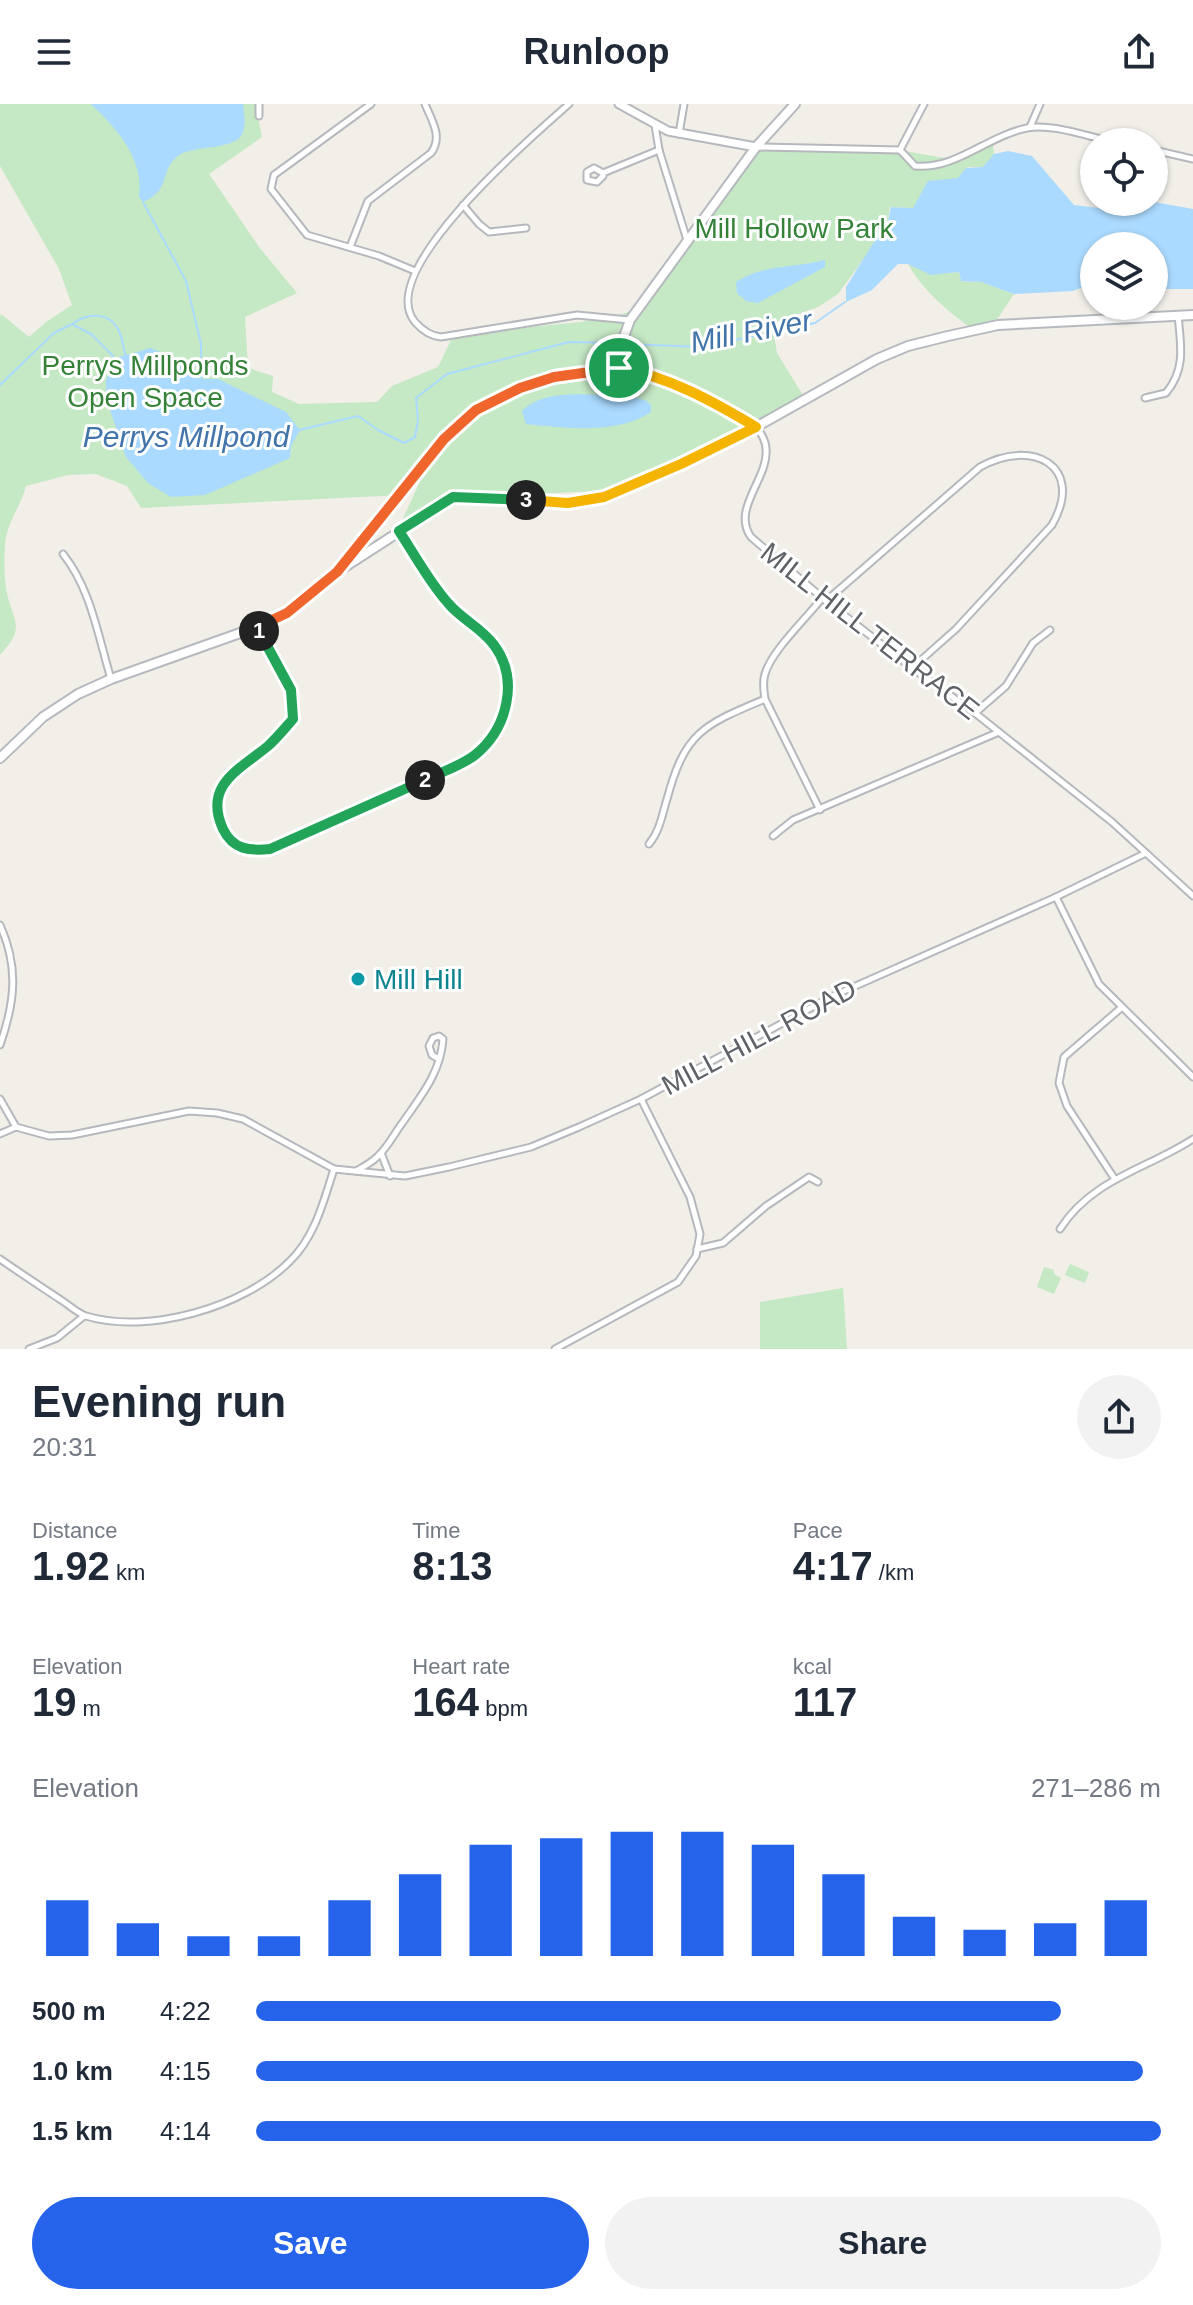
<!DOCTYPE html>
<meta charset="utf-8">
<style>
:root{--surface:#fff;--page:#f2f2f3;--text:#1f2937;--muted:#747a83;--accent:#2563eb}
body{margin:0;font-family:Arial,sans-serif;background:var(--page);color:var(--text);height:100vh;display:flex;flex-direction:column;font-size:30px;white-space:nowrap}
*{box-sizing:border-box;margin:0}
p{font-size:26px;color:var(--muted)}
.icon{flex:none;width:44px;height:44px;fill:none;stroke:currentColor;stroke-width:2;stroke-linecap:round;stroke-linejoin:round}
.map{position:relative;height:1245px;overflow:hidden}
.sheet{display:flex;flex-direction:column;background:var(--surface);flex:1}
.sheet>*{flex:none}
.fabs{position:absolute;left:1080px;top:24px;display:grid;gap:16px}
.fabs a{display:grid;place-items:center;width:88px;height:88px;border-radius:50%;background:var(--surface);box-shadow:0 2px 6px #0004;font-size:40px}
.pin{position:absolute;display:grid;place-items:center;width:68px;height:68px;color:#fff;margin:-34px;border:4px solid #fff;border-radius:50%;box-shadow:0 2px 8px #0007}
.km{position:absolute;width:40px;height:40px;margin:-20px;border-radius:50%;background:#222;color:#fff;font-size:22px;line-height:40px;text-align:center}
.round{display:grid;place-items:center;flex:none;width:84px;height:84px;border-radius:42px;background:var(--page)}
.head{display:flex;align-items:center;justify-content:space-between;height:136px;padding:0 32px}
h1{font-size:44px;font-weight:700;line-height:60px}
.metrics{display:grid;grid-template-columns:repeat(3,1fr);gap:12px;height:136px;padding:8px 32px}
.metrics div{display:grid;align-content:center}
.metrics b{font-size:40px;font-weight:700}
.metrics small{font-size:22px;font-weight:400}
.metrics p{font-size:22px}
.chart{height:224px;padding:16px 32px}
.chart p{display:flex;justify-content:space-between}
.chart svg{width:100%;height:144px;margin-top:8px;stroke:var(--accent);stroke-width:6}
.action{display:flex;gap:16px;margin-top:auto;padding:16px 32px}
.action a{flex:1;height:92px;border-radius:48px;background:var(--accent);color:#fff;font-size:32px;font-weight:700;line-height:92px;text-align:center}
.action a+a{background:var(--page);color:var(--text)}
ul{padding:0 32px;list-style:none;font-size:26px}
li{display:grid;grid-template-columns:128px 96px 1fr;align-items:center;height:60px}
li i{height:20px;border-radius:10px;background:var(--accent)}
header{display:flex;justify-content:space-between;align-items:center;height:104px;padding:0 32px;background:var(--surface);font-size:36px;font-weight:700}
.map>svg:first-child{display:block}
.green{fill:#c5e8c5}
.water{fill:#aadaff}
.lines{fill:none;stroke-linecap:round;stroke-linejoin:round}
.stream{stroke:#aadaff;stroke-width:2}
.minor-casing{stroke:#b5b8bc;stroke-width:9}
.tertiary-casing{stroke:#b5b8bc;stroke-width:11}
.secondary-casing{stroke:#b6babf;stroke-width:12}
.minor{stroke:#fff;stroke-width:5}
.tertiary{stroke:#fff;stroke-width:7}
.secondary{stroke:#fff;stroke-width:8}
.split-1-casing{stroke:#fff;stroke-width:16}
.split-2-casing{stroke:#fff;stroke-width:16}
.split-3-casing{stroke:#fff;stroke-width:16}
.split-4-casing{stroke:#fff;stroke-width:16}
.split-1{stroke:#f0652b;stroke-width:10}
.split-2{stroke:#22a559;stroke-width:10}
.split-3{stroke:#22a559;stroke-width:10}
.split-4{stroke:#f5b400;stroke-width:10}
.culture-dot{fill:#0f9aa8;stroke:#fff;stroke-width:3}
.labels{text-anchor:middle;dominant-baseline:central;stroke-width:6;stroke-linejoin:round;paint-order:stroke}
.park-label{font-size:28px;fill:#348238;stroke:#fff}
.street-label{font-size:28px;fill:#5f6368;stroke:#fff}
.culture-label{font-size:28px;fill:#0d838f;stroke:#fff;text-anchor:start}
.water-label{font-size:30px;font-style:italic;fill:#4174aa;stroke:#fff}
</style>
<header><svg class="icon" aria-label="menu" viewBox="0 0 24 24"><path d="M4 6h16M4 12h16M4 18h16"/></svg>Runloop<svg class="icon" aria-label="share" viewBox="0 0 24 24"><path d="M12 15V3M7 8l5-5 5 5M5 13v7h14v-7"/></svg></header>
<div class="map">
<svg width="1193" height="1245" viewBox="0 0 1193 1245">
<rect width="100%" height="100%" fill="#f1efe8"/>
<g class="green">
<path d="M0,0H255L262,33L209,70L259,143L297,189L245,213L248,264L273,272L272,288L299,300L377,298L392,282L438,263L451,236L530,223L581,218L623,210L649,199L727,87L759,47L892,45L957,56L993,39L994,52L983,63H968L958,75L913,104L890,103L887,123L838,190L818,203L772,219L777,249L804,293L698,349L646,371L597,387L453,394L399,423L423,371L402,391L141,404L127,382L96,370L68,371L26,382C21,402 7,418 5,440C4,455 4,475 7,490C15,521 25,523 0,551V213L1,210L29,233L46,218L72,201L59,165L0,62Z"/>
<path d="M908,160L931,170L959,168L961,177L981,178L1014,190L996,217L968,222C944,204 923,186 908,160Z"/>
<path d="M1070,1160L1089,1168L1085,1179L1065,1171Z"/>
<path d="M1044,1163L1054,1166V1170L1061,1174L1054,1190L1037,1183Z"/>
<path d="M843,1184L847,1245H760V1198Z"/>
</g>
<g class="water">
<path d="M91,0H243C244,10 247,23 241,32C233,45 195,42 181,50C157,65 174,85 143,98L139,93C144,54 117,25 91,0Z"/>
<path d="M1008,47L1032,52L1074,101L1126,107L1154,98L1193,105V185H1165L1154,179V142H1094V179L1073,187L1014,190L981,178L961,177L959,168L931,171L908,160H898L872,186L846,198V183L872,141L887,122L891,103L913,104L928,77L958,74L966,64L983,63L994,50Z"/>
<path d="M825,156V163L758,199L746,197L737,189L736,178C763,160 795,164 825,156Z"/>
<path d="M151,244L174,254L184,268L201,275H218L286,308L300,326L291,342L290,354L205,391L171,393L148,379L126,353L106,294V276L115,254Z"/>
<path d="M623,291L645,296L651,301V308C618,331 563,324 526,320L522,307C545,283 592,292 623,291Z"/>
</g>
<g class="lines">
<g class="stream">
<path d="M143,98L186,177L201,240V276"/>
<path d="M72,220C87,209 110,207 119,227C123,235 123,245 126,253"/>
<path d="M625,240L702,243L815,219L845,198"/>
<path d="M0,281L54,229L72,220L91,230L115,254"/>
<path d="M299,326L358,312L378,326L404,339L415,333L418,316L416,294L447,270L569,238L619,239"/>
</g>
<g class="minor-casing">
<g id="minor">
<path d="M259,0V12"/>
<path d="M371,0L274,71L271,85L307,131L379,152L415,167"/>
<path d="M569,0C534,31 373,167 415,218C422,226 430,232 441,233L577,211L629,216"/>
<path d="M655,21L659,46L687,136"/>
<path d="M1030,23L1040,0"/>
<path d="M679,30L684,0"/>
<path d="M757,43L900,46L924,0"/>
<path d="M900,46L915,62C956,66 987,32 1027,24C1053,19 1088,33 1114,38"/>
<path d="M1154,46L1193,55"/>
<path d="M603,69V72L597,78L587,76V68L594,64L603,69L659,46"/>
<path d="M463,101L479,120L489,128L526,124"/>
<path d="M350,143L368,97L431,49C443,33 432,17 425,0"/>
<path d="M619,264C649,269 734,302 756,323C761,328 766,338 766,345C769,374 731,405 751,433L826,497L912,564L975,609L1112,718L1193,792"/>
<path d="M1145,294L1166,289C1186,265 1181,241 1178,212"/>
<path d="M63,450C91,485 98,532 111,575"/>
<path d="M826,497L980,363C1031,334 1086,361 1052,421L956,525L912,564"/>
<path d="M257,523L291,586L293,615C285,624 277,634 268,642C239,666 203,682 223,725C233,746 250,747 270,745L473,653C480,646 490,639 495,631C513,605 513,561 491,537C478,524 461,514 449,501C429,480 416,451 400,428"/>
<path d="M975,609L1006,582L1033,539L1050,526"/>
<path d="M820,706L765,595C764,587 762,579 765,570C772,546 806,515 822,494"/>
<path d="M773,732L793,716L999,628"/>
<path d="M649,740C660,727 662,711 667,695C685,628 703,621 765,595"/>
<path d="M1056,793L1099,880L1193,973"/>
<path d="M0,821C19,863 15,898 0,941"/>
<path d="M0,995L16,1023L49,1032L72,1031L189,1007L217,1009L243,1015L334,1065L405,1072L449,1063L531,1043L579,1023L641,995L833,892L1056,793L1146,749"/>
<path d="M0,1030L16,1023"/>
<path d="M381,1049L390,1072"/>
<path d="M356,1067C363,1063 371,1059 377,1053C388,1043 394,1030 403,1018C421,992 441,968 443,935L439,932L433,934L429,942L432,951L439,955"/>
<path d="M1114,1074L1067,1002L1059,979L1064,953L1121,904"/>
<path d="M1060,1125C1092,1075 1147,1065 1193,1035"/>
<path d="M697,1145L723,1139L766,1102L809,1073L818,1078"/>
<path d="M0,1155C20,1169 40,1182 61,1196C69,1201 77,1209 86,1212C148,1231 245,1203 290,1157C315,1133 324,1096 334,1065"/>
<path d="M29,1245L57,1234L84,1212"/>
<path d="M555,1245L678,1178L696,1152L700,1130L690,1093L641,995"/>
</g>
</g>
<g class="tertiary-casing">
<path id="tertiary" d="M619,0L668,27L756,43"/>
</g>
<g class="secondary-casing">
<g id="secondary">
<path d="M343,461L444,335L476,306L520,284L554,273L619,264L622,238L630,216L756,43L795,0"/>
<path d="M0,654L43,613L78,590L111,575L257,523L287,509L337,468L453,393L568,399L604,393L681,360L756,323L877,255L908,242L948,232L998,221L1193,211"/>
</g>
</g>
<use href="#minor" class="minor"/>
<use href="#tertiary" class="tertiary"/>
<use href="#secondary" class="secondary"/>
</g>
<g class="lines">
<g class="split-1-casing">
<path id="split-1" d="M259,527L257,523L287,509L337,468L444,335L476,306L520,284L554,273L619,264"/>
</g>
<g class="split-2-casing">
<path id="split-2" d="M259,527L291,586L293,615C285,624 277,634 268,642C239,666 203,681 223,725C233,746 250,747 270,745L425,676"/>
</g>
<g class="split-3-casing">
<path id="split-3" d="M425,676C441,668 461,662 475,651C507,625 520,576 494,541C482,524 461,515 448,499C429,478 415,451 399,427L453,393L526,396"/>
</g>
<g class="split-4-casing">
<path id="split-4" d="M526,396L568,399L604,393L681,360L756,323C714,298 668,272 619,264"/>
</g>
<use href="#split-1" class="split-1"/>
<use href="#split-2" class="split-2"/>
<use href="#split-3" class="split-3"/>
<use href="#split-4" class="split-4"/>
</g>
<circle class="culture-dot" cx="358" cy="875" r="8"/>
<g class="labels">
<g class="park-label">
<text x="794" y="124">Mill Hollow Park</text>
<text x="145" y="261">Perrys Millponds<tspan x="145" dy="32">Open Space</tspan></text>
</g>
<g class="street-label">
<text transform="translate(870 527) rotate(38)">MILL HILL TERRACE</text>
<text transform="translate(759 933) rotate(-28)">MILL HILL ROAD</text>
</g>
<g class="culture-label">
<text x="374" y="875">Mill Hill</text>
</g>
<g class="water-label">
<text transform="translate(751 227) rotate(-11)">Mill River</text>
<text x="186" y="332">Perrys Millpond</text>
</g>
</g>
</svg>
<div class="fabs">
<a><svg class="icon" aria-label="locate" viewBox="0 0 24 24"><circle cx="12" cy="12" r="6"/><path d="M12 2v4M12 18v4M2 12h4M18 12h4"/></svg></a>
<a><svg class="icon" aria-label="layers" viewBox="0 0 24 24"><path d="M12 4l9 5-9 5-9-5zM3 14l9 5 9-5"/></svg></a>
</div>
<div class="pin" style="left:619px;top:264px;background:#1e9e55"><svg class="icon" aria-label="arrive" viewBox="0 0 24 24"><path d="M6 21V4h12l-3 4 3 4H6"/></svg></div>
<b class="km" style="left:259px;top:527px">1</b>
<b class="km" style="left:425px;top:676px">2</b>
<b class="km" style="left:526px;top:396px">3</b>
</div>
<section class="sheet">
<div class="head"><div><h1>Evening run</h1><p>20:31</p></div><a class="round"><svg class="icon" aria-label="share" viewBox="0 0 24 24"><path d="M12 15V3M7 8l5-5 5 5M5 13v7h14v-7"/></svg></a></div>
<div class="metrics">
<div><p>Distance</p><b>1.92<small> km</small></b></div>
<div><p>Time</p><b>8:13</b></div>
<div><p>Pace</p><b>4:17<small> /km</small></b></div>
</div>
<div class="metrics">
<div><p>Elevation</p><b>19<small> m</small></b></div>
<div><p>Heart rate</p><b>164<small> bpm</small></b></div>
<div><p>kcal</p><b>117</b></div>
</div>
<div class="chart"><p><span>Elevation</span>271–286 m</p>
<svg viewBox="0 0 160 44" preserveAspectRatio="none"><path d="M5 44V27M15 44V34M25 44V38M35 44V38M45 44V27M55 44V19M65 44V10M75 44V8M85 44V6M95 44V6M105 44V10M115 44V19M125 44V32M135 44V36M145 44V34M155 44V27"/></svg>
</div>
<ul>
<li><b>500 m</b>4:22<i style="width:89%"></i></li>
<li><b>1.0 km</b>4:15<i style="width:98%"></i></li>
<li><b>1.5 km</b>4:14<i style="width:100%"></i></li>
</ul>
<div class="action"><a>Save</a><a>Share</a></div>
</section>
